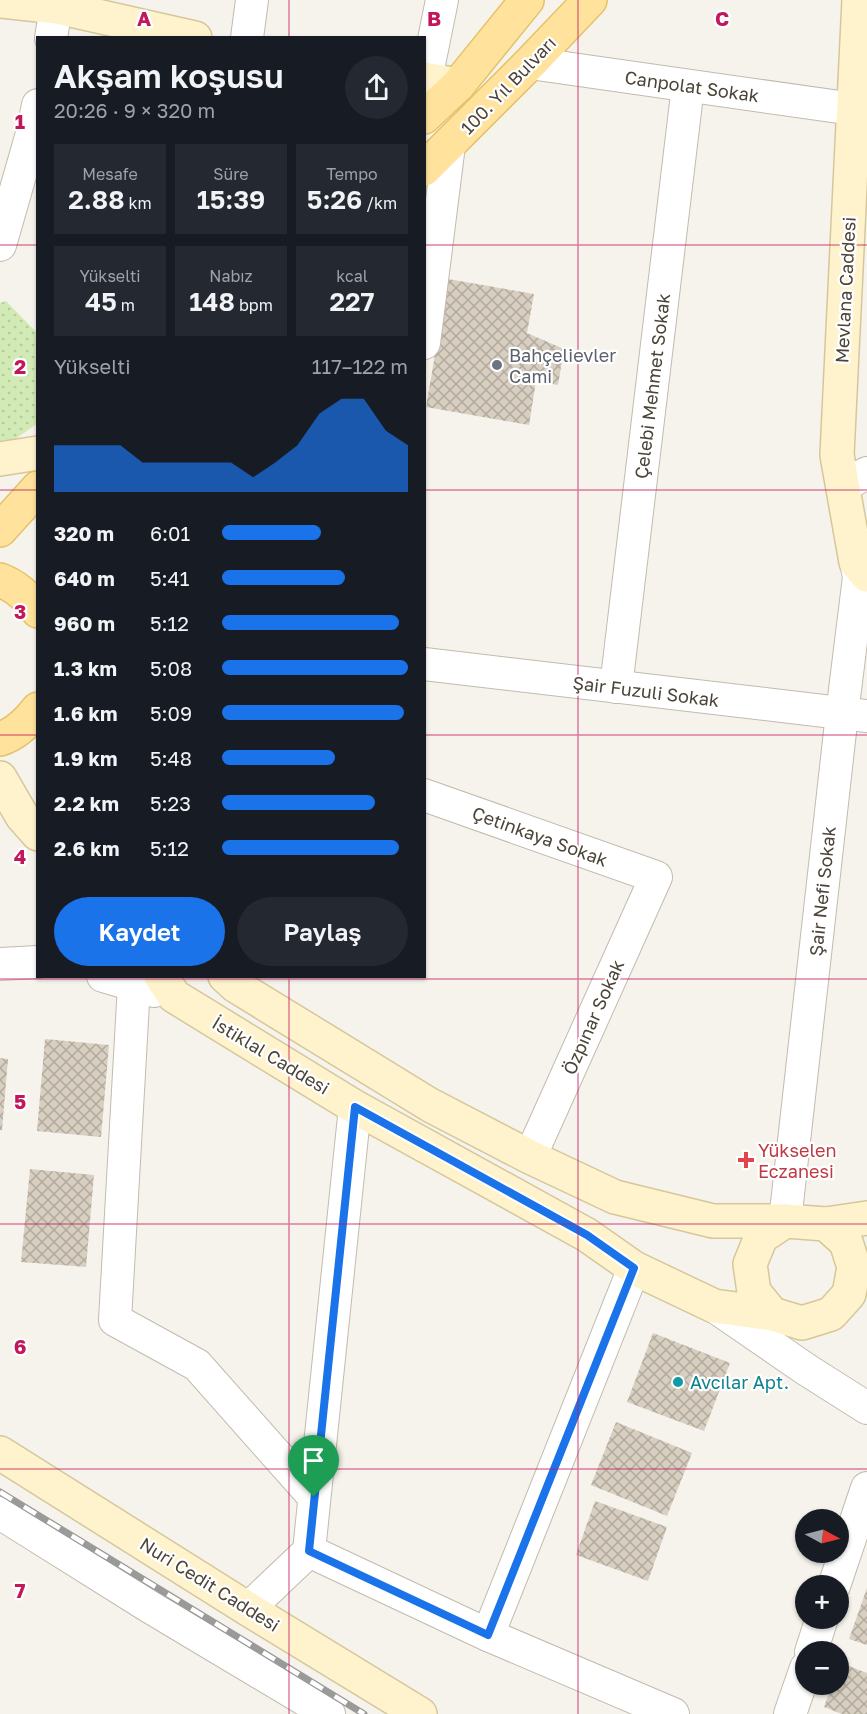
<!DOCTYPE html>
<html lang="tr">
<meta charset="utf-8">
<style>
:root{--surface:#171b24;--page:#242831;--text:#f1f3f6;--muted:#9ea1a6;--accent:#1a73e8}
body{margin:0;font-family:"Golos Text",sans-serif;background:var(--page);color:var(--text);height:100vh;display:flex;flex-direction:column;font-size:22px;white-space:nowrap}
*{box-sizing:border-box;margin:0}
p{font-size:20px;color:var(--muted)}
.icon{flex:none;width:33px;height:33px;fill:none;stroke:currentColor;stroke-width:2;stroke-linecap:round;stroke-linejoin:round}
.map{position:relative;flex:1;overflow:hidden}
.drawer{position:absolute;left:36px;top:36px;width:390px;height:942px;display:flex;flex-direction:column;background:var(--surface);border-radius:0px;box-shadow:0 2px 4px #0004}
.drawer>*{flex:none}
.needle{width:39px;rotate:97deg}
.controls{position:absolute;left:795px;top:1509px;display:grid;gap:12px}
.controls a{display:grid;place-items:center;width:54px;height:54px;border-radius:50%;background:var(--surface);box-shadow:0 2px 4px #0004;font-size:30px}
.pin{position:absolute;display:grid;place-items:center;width:51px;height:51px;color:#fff;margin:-62px -26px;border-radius:50% 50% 50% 0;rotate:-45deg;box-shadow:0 0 6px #0007}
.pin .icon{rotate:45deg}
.round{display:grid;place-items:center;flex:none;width:63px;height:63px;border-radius:32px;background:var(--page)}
.head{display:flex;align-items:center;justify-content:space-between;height:102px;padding:0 18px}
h1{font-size:33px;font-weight:600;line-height:45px}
.figures{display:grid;grid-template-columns:repeat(3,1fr);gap:9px;height:102px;padding:6px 18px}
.figures div{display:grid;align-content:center;border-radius:0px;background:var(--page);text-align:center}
.figures b{font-size:26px;font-weight:600}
.figures small{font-size:16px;font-weight:400}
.figures p{font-size:16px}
.chart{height:168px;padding:12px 18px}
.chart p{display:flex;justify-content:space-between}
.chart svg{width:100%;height:108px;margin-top:6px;fill:var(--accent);opacity:.7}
.button{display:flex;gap:12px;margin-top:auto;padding:12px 18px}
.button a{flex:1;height:69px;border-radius:36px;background:var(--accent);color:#fff;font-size:24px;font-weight:600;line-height:69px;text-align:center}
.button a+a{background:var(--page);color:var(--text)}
ul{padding:0 18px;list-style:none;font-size:20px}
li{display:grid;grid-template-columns:96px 72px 1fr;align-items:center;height:45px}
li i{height:15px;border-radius:8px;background:var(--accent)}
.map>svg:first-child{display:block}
.park{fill:url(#park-dots)}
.building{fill:url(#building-cross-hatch)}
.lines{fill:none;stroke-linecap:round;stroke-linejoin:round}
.street-casing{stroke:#c2bbae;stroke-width:34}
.secondary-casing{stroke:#d6c79b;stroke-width:36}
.primary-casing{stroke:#e6c16a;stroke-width:36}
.street{stroke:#fff;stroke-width:32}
.secondary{stroke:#fff3cd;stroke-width:33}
.primary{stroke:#ffe39c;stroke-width:33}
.rail-casing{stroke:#9a9a9a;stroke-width:7}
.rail{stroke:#fff;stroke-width:4.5;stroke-dasharray:14;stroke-linecap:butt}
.route-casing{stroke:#fff;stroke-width:12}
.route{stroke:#1a73e8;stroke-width:8}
.grid{fill:none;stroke:#c2185b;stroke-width:1.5;stroke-opacity:0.55}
.worship-dot{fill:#6b7280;stroke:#fff;stroke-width:2}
.health-dot{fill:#e0444e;stroke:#fff;stroke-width:2}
.culture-dot{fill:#0f9aa8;stroke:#fff;stroke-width:2}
.labels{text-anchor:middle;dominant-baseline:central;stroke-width:4.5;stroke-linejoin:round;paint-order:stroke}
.street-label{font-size:18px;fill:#4b4439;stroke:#fff}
.worship-label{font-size:18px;fill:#5b616d;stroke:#fff;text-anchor:start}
.health-label{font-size:18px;fill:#be3a42;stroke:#fff;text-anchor:start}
.culture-label{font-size:18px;fill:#0d838f;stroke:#fff;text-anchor:start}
.grid-label{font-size:20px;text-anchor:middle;font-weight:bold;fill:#c2185b;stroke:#fff;stroke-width:4.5;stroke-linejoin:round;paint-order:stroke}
</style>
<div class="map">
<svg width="867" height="1714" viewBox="0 0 867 1714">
<defs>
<pattern id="park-dots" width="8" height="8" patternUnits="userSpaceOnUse" patternTransform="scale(1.5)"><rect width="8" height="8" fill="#d2eab5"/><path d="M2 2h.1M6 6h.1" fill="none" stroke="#b6ca9c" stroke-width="1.8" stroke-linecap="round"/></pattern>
<pattern id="building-cross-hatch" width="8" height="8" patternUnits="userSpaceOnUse" patternTransform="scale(1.5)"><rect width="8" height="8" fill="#d8cfc1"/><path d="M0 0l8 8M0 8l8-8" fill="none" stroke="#b1aa9e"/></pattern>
</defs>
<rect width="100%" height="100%" fill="#f6f3ec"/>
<path class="park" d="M6,301L37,333L38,423L10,443L0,441V303Z"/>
<g class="building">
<path d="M448,279L534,294L527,333L564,349L558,385L536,381L529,425L426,407Z"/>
<path d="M45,1039L109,1045L101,1137L37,1131Z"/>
<path d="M0,1058L8,1059L2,1130H0Z"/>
<path d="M30,1169L94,1175L86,1267L21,1262Z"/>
<path d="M653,1333L730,1363L704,1431L627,1402Z"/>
<path d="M616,1422L692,1453L667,1516L591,1485Z"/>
<path d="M595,1501L667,1527L648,1581L576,1555Z"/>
<path d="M867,1588V1645L849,1639Z"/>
<path d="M841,1663L867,1673V1714H842L824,1707L832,1684H838V1668Z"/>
</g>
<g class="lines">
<g class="street-casing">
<g id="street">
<path d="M51,38L57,0"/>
<path d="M247,38L252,0"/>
<path d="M530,63L867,111"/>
<path d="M426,79L442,0"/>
<path d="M0,245L33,130L38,105"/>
<path d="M424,343L449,145"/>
<path d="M843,486L867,473"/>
<path d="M424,664L867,716"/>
<path d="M616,687L688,86"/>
<path d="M424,795L656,877L530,1157"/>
<path d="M0,964L38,962"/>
<path d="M103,976L154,991"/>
<path d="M134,985L115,1320L197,1365L314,1497"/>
<path d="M785,1221L842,714L859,577L856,562"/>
<path d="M714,1306L807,1370L867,1408"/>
<path d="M0,1513L150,1607L329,1714"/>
<path d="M309,1551L488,1635L673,1714"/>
<path d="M834,1586L867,1488"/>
<path d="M248,1609L309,1551L355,1107"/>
<path d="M488,1635L634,1268"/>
<path d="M811,1652L822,1618"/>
<path d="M790,1714L806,1668"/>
</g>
</g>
<g class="secondary-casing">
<g id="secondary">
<path d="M859,0L837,455L856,562L867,575"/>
<path d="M0,1L57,7L195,38"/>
<path d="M424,79L458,85"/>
<path d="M0,459L38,453"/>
<path d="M0,778L22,816L38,834"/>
<path d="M161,976L174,996L355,1107L587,1235L634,1268L714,1306L772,1314L802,1323L831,1314L849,1294L854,1267L846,1242L826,1224L785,1221L761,1237L750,1264L754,1292L772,1314"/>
<path d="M225,976L236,986L430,1105L530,1157L615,1197L713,1221H785"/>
<path d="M826,1224L867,1218"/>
<path d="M0,1453L248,1609L420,1714"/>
</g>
</g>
<g class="primary-casing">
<g id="primary">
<path d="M424,117L458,85L527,0"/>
<path d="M424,169L530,63L590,0"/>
<path d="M0,530L38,488"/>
<path d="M0,580C16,586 28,597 38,611"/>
<path d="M0,739C16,734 28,722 38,709"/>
</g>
</g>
<use href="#street" class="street"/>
<use href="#secondary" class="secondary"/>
<use href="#primary" class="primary"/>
<g class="rail-casing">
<path id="rail" d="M0,1492L364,1714"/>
</g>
<use href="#rail" class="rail"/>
</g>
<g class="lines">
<g class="route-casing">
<path id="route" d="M355,1107L587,1235L634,1268L488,1635L309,1551Z"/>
</g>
<use href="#route" class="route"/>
</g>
<path class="grid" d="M289,0V38M578,0V1714M0,245H38M424,245H867M0,490H38M424,490H867M0,735H38M424,735H867M289,976V1714M0,979H867M0,1224H867M0,1469H867"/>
<circle class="worship-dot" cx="497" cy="365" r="6"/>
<path class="health-dot" d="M743 1151h6v6h6v6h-6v6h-6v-6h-6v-6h6z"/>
<circle class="culture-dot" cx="678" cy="1382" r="6"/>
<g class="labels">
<g class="street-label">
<text transform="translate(508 85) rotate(-46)">100. Yıl Bulvarı</text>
<text transform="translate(692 86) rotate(8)">Canpolat Sokak</text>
<text transform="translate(845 290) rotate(-87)">Mevlana Caddesi</text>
<text transform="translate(652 386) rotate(-83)">Çelebi Mehmet Sokak</text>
<text transform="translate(646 691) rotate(7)">Şair Fuzuli Sokak</text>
<text transform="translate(540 836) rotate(20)">Çetinkaya Sokak</text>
<text transform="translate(822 891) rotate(-84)">Şair Nefi Sokak</text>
<text transform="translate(593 1017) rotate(-66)">Özpınar Sokak</text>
<text transform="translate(271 1055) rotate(31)">İstiklal Caddesi</text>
<text transform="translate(210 1584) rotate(32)">Nuri Cedit Caddesi</text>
</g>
<g class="worship-label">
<text x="509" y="355">Bahçelievler<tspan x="509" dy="21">Cami</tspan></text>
</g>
<g class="health-label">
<text x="758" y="1150">Yükselen<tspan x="758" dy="21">Eczanesi</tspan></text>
</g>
<g class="culture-label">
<text x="690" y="1382">Avcılar Apt.</text>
</g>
</g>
<g class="grid-label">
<text x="144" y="26">A</text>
<text x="434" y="26">B</text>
<text x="722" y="26">C</text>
<text x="20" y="129">1</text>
<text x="20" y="374">2</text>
<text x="20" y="619">3</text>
<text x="20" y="864">4</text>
<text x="20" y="1109">5</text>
<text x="20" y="1354">6</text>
<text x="20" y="1598">7</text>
</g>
</svg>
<div class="controls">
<a><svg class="needle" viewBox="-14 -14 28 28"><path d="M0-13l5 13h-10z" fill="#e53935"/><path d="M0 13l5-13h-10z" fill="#9ea1a6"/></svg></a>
<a>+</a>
<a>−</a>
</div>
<div class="pin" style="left:314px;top:1497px;background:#1e9e55"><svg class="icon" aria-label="arrive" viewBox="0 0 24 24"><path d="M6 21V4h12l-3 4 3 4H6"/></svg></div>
<section class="drawer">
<div class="head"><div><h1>Akşam koşusu</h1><p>20:26 · 9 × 320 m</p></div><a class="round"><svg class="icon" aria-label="share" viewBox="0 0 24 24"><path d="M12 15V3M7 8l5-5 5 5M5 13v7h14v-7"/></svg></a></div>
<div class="figures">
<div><p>Mesafe</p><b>2.88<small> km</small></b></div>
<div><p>Süre</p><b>15:39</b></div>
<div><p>Tempo</p><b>5:26<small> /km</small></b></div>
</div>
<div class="figures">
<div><p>Yükselti</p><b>45<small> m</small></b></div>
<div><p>Nabız</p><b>148<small> bpm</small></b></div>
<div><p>kcal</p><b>227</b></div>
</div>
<div class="chart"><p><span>Yükselti</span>117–122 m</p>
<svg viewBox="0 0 160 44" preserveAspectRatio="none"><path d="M0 44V25L10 25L20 25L30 25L40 32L50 32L60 32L70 32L80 32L90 38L100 32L110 25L120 12L130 6L140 6L150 19L160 25V44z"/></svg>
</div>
<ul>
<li><b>320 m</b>6:01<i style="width:53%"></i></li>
<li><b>640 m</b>5:41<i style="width:66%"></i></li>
<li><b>960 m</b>5:12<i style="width:95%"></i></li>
<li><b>1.3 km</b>5:08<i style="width:100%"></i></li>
<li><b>1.6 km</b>5:09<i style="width:98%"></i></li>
<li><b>1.9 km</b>5:48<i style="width:61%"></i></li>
<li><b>2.2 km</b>5:23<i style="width:82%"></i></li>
<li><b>2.6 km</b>5:12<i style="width:95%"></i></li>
</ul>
<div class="button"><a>Kaydet</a><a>Paylaş</a></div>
</section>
</div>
